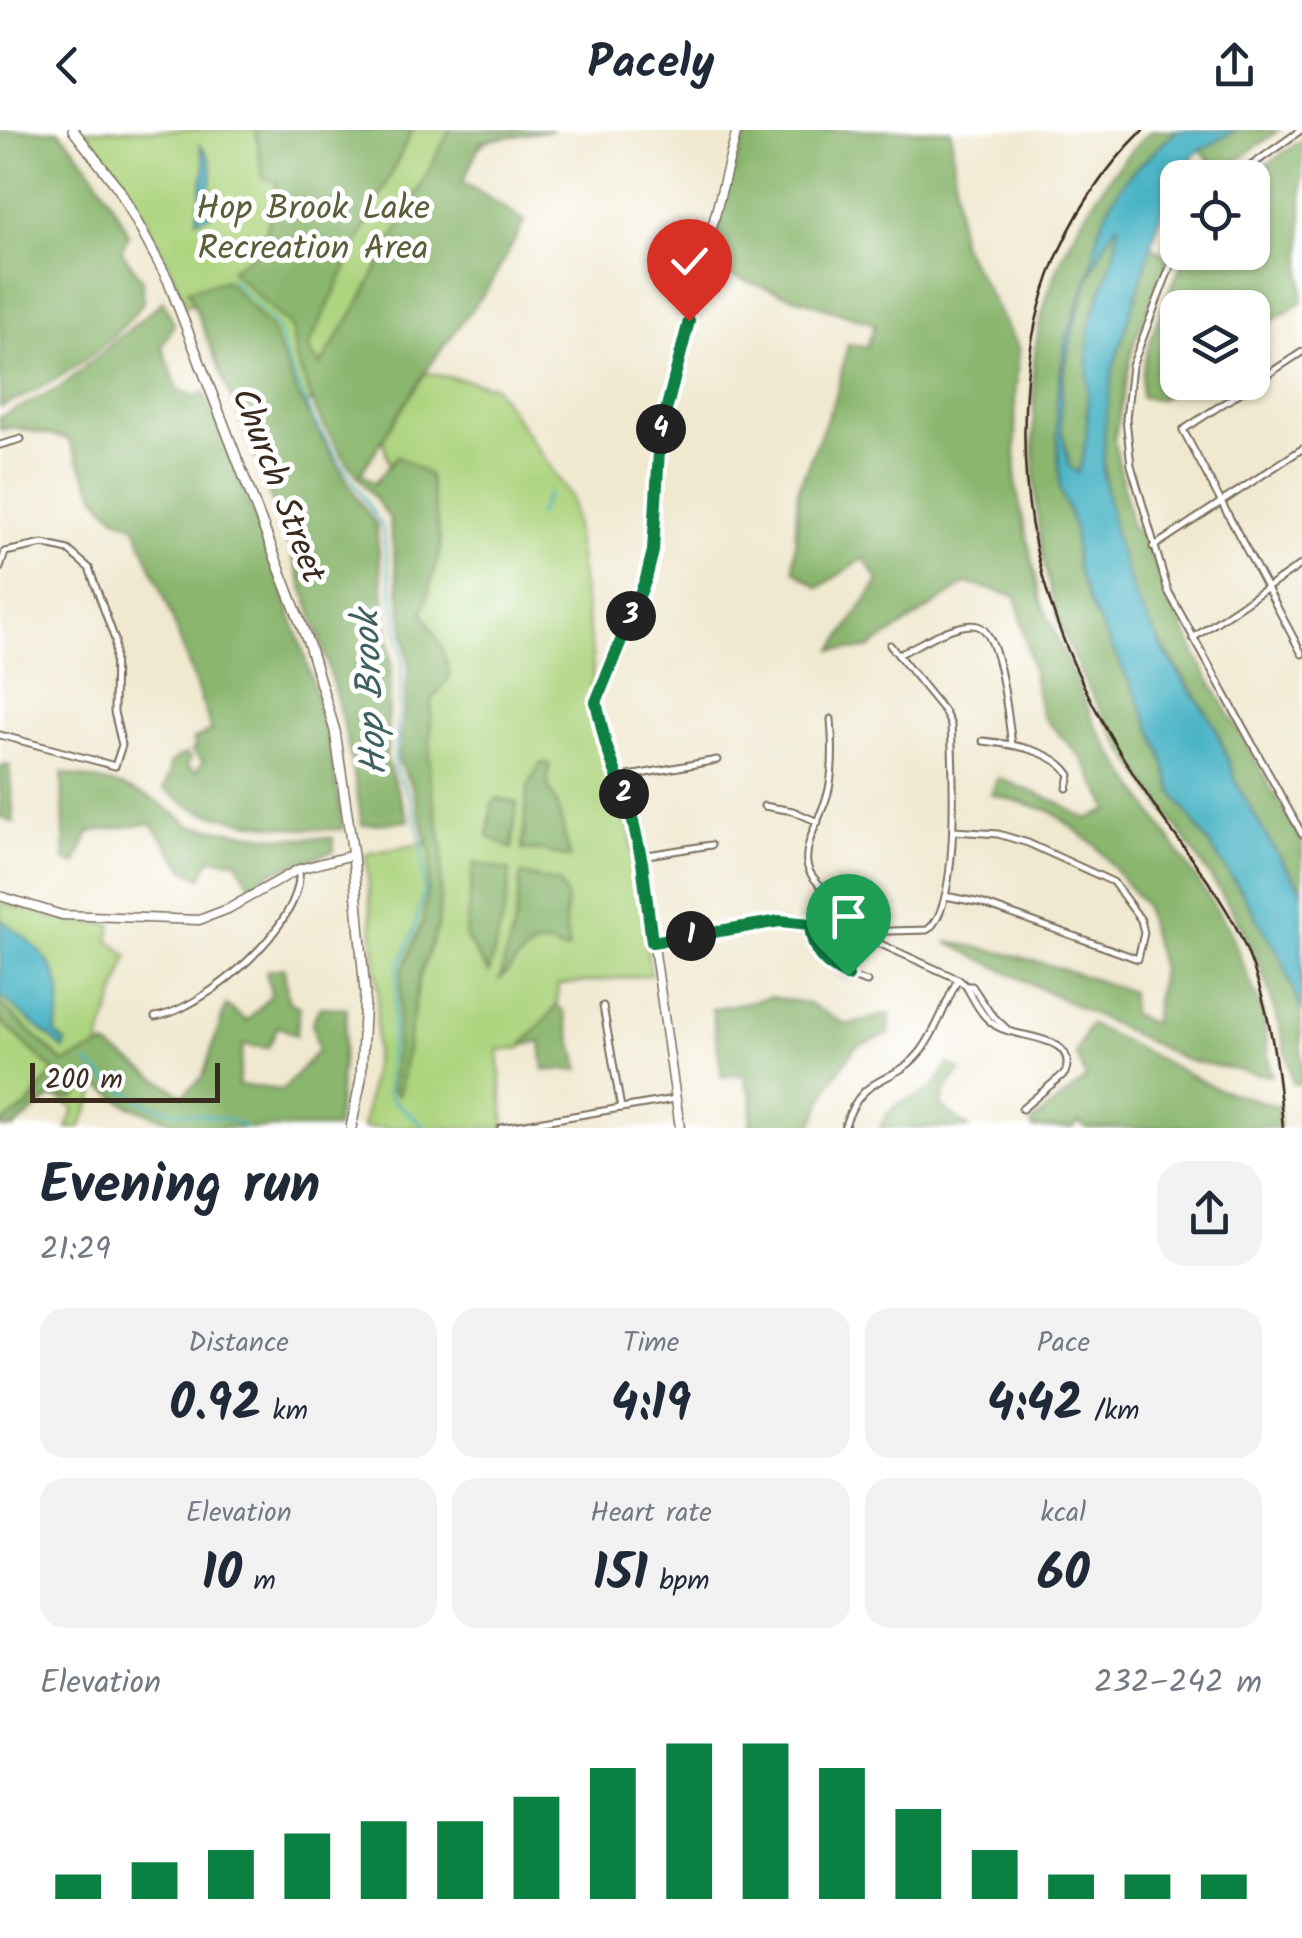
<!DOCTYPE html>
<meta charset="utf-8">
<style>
:root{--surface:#fff;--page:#f2f2f3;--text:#1f2937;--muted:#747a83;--accent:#0b8043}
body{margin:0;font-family:Kalam,sans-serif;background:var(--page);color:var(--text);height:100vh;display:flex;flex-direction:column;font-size:38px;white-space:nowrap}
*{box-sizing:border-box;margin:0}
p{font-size:32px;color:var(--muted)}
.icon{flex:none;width:55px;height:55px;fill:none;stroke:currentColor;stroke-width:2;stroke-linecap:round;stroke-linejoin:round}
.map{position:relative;height:998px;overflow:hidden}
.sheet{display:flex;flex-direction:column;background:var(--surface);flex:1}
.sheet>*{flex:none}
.controls{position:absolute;left:1160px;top:30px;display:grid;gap:20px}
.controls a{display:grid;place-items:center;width:110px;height:110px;border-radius:20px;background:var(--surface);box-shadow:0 2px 8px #0004;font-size:50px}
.scale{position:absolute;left:30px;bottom:25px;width:190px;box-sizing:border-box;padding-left:10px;border:5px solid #3b2a1e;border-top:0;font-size:28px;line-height:35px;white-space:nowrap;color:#3b2a1e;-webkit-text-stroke:8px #fff;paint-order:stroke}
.pin{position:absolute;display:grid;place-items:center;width:85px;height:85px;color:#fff;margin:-102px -42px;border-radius:50% 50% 50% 0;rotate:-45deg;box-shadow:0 0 10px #0007}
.pin .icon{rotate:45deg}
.km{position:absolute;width:50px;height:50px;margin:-25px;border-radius:50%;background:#222;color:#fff;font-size:28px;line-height:50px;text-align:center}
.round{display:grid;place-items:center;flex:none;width:105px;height:105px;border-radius:30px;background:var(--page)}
.summary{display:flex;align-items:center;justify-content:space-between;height:170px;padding:0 40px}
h1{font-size:55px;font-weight:800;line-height:75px}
.stats{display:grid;grid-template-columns:repeat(3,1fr);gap:15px;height:170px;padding:10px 40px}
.stats div{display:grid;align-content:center;border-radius:25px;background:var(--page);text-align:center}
.stats b{font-size:50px;font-weight:800}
.stats small{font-size:28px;font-weight:400}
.stats p{font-size:28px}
.chart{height:280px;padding:20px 40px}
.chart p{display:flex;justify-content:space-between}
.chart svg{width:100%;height:180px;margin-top:10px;stroke:var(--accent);stroke-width:6}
header{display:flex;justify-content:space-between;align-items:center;height:130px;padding:0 40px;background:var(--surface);font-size:45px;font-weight:800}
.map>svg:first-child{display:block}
.green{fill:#add47f;stroke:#747f4e;stroke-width:2.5}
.forest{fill:#8ab66e;stroke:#627046;stroke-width:2.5}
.water{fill:#47b3c5;stroke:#416e72;stroke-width:2.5;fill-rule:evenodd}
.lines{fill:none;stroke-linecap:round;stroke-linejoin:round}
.stream{stroke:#47b3c5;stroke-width:2.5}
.street-casing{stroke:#7a6d5c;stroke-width:9}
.secondary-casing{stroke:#7a6d5c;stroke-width:11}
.primary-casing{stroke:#7a6d5c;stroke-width:12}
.street{stroke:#fff;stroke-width:5}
.secondary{stroke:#fff;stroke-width:8}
.primary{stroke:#fff;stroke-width:9}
.rail{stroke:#3b2a1e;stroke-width:2.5}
.route-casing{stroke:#fff;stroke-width:20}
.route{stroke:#0b8043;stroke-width:12}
.labels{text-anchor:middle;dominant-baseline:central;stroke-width:10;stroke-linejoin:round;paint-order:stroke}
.park-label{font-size:35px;fill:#5d5d3b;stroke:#fff}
.street-label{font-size:35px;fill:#3b2a1e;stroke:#fff}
.water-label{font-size:38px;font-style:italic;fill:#406161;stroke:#fff}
</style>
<header><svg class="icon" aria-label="back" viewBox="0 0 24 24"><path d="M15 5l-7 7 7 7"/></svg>Pacely<svg class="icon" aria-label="share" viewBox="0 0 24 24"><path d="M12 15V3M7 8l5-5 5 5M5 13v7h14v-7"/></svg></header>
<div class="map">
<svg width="1302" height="998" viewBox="0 0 1302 998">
<rect width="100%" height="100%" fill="#fff"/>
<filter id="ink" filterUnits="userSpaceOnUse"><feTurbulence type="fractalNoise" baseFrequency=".01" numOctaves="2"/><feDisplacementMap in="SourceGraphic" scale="20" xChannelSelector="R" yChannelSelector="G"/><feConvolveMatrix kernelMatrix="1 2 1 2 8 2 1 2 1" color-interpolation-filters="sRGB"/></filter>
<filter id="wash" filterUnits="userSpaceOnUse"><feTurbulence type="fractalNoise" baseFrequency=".0048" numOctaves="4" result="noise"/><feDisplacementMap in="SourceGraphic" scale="40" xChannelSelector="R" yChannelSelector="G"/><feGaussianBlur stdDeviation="2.25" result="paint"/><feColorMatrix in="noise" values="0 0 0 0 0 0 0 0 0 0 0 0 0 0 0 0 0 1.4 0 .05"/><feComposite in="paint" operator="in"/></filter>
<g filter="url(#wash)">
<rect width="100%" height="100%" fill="#f0e9d0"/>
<g class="green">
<path d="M85,0H505L477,18L334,245L296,288L232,158L186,176C161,111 128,55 85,0Z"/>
<path d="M422,242L494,256L571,367L592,524L593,548L589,577L629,696L651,845L558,855L557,876L521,918L498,920L505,998H363L375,925L378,862L366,724L427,713L390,340L376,276Z"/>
<path d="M0,772L57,789L112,794L108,809L128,826L95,926L94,966L80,998H67L74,979L47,959L58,941L18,905L54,941L28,976L0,995Z"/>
</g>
<g class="forest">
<path d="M0,0H58C88,30 110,68 129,105L121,120L142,150L143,172C110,219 52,256 0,277Z"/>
<path d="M256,0H412L308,218L320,236L362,168L450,0H553L481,11L463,52L525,91L490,155L434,229L361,343L374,354L397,326L429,345L441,416L423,482L442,518L450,546L432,570L429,647L443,718L438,796L419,849L399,965L392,960L402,842L423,791L431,726L412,657L398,632L409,535L389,387L346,331L319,288L295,227L292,198L230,140L262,119L277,51L263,48Z"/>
<path d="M748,0H951L960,112L1019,219L1015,267L1016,358L1041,471L1097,599L1228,797L1263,884L1271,946L1186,930L946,812C1011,821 1070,841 1131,862V884L1153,894L1161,839L1144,775L1095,715L1051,681L991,664L998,648L1055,671L1087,689L1110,680L1083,630L1042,585L1016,466L967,453L868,519L833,520L879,451L864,428L819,458L794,440L798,359L836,267L848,214L867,217L875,194L710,139L727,58Z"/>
<path d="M1152,0H1177L1128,46L1099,98L1092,136L1066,210L1061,240L1056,274L1060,359L1074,396L1076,435L1089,472L1139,571L1161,622L1173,662L1240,759L1278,822L1300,872L1302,953L1293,954C1281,894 1265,836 1234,784C1186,704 1125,632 1083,548C1037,454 1032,371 1034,269C1034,254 1033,238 1035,223C1043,145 1095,53 1152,0Z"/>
<path d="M1236,0H1279L1220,43L1201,20Z"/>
<path d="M1302,10V172L1253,203L1252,178H1178V252L1182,253L1160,270L1141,267C1140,218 1167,167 1187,123L1252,122V48L1249,47Z"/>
<path d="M1119,92L1112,141L1093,184L1088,306L1078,343L1070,337C1067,322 1062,306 1061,291C1059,234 1085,136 1119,92Z"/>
<path d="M1151,116L1169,127L1134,213L1114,311L1132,398L1142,405L1196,526L1302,713V759C1279,726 1256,693 1238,656C1228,636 1224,612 1213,593C1189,550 1157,514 1136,470C1104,400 1095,314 1113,239C1123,198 1140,157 1151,116Z"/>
<path d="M226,150L270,198L299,267L357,368L376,395L391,534L386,630L409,691L362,695C337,508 256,334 188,160Z"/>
<path d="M163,171L174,194L162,216L178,260L195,266L204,263C261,404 325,547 343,699C302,701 237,693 198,680C186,676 175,666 164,659L170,643L169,634L185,624L191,629L186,635L196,642L203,631L191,621L196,618L193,610L212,601L168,476L134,394C98,389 84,337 68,309L14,297L0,300V287L61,257Z"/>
<path d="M544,633L549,634L548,656L557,674L570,728L542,721L522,720L528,657L540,634Z"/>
<path d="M9,635L14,693L0,687V637Z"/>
<path d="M62,643L122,656L155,670L192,696L282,708H333L334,721L266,744L251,757L237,731L210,729L201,748L186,740L151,693L89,702L75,735L65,730Z"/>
<path d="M497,669L517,673L512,719L488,706L492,674Z"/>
<path d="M474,733L510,741L507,769L489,843L465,807Z"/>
<path d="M521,744L559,753C572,774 564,772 565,793C565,802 569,810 569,819L562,821C533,801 519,832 500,849L516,787Z"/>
<path d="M284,838L288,871L300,877L296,905L278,896L268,918L243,915L238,955L283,960L318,920L312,892L320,877L347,878L336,998H188L127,975L89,948L75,968H50L14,998H3L0,995L28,976L54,941L0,890V873L64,933L105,915L183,965L203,947L226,875L247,891L271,865L266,841Z"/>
<path d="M771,867L810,874L847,895L890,884L889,904L855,917L831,952L811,998H750L752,967L743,944L722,947L712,879Z"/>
<path d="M557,876L564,881L580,940H544L541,912L523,915Z"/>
<path d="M1090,894L1216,958L1279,977V998H1087L1079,992L1073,998H1033L1031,993L1086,949L1076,923Z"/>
<path d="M948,934L961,941L945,960L941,976L969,998H880C894,968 906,973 930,960C938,955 943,943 948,934Z"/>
</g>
<g class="water">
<path d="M1177,0H1236L1195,24L1170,55L1113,240L1105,296L1103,345L1116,410L1135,467L1165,523L1214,594L1238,656L1273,718L1302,759V882L1279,824L1240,759L1173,662L1161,622L1139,571L1089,472L1076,435L1074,396L1060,359L1056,274L1061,240L1066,210L1092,136L1099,98L1112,70L1128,46ZM1118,94C1118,128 1103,151 1094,182C1079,234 1097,291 1078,343L1070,337C1067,322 1062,307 1061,292C1058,238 1085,136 1118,94Z"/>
<path d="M200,16C225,42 202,56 211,85L197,89L205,35Z"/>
<path d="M0,789C45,820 73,846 55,903L66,913L64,919L0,866Z"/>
</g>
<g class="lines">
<g class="stream">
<path d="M230,148L277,197L288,233L314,291L382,397L403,530L394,637L409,666L422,715L424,760L414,801L398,839L388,944L389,966L426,998"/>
<path d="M537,386L548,364"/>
<path d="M87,933C110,952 132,970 161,978C190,986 222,983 246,998"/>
</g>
</g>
</g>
<g filter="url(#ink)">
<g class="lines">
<g class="street-casing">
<g id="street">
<path d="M1234,48L1301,0"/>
<path d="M1178,116L1132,236L1126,289L1131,335L1168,461L1302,704"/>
<path d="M1302,222L1183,300L1302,524"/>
<path d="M0,315L21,309"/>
<path d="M1153,417L1302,319"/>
<path d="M0,438L5,422"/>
<path d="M1193,508L1302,434"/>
<path d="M898,525C916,516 958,490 978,496C1001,503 1008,591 1012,614"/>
<path d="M831,589C833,613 834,636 829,659C824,683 804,710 807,734C810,751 828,758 832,773"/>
<path d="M0,605L115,636L122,615L114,582L115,510L89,438L68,420L43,414L5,422"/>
<path d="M983,611C1011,614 1054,620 1070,645L1067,658"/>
<path d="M618,648L717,630"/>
<path d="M764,676L793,681L818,692"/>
<path d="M641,726L711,715"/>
<path d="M945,766L981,773L1138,829L1144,803L1141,790L1113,752L1028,713L998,704L954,701"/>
<path d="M832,773L835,784L831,798L830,775Z"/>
<path d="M810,794C813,833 832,841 867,852"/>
<path d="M856,803L958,849L966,856H972L990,883L1009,901C986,896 977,876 966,856"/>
<path d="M655,812L780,791L853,802L927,800C961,778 953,635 951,595L944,581L890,515"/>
<path d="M603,876L621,978"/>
<path d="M155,887C205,879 305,794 299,739"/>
<path d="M1009,901C1029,908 1078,909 1065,943L1022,979"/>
<path d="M501,998L675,969"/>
<path d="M844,998C863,939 893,957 921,921C937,900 946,872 958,849"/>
</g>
</g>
<g class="secondary-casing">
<g id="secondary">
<path d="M0,766L62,785L199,790L228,779L299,739L353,725"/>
<path d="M680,998L642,732L633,691L597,586L596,572L646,449L653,421L663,289L737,0"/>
</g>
</g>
<g class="primary-casing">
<path id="primary" d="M73,0L119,59L168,150L309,515L335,601L353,725L365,863L361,949L351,998"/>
</g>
<use href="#street" class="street"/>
<use href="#secondary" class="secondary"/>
<use href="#primary" class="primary"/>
<path class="rail" d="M1143,0C1074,69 1036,152 1027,248C1012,413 1062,540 1153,674C1184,720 1227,770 1247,821C1270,879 1278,936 1283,998"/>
</g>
</g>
<g class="lines" filter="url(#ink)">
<g class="route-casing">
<path id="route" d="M689,191L660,304L653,421L646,449L596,572L606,615L633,691L642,732L652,812L780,791L810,794C812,822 823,834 848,846"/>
</g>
<use href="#route" class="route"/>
</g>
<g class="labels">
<g class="park-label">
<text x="313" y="80">Hop Brook Lake<tspan x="313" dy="40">Recreation Area</tspan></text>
</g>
<g class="street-label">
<text transform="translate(277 356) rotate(69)">Church Street</text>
</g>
<g class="water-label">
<text transform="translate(372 563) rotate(-93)">Hop Brook</text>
</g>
</g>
</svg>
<div class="controls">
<a><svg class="icon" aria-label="locate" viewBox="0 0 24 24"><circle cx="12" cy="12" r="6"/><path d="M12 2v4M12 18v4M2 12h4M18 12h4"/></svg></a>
<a><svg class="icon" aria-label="layers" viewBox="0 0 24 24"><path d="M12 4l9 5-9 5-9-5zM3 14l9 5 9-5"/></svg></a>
</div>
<div class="scale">200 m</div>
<div class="pin" style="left:848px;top:846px;background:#1e9e55"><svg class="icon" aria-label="arrive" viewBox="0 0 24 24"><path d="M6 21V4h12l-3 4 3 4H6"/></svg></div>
<div class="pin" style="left:689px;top:191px;background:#d93025"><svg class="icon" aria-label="check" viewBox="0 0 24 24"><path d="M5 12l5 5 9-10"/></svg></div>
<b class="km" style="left:691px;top:806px">1</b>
<b class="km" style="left:624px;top:664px">2</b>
<b class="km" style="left:631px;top:486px">3</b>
<b class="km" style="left:661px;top:299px">4</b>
</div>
<section class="sheet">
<div class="summary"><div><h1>Evening run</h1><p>21:29</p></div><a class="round"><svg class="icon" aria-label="share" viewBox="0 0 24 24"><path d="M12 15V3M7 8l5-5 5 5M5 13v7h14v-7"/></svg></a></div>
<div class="stats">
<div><p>Distance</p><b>0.92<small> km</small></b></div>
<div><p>Time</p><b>4:19</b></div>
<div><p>Pace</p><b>4:42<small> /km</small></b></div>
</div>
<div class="stats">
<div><p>Elevation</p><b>10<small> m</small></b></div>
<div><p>Heart rate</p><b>151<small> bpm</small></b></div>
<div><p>kcal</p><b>60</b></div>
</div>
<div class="chart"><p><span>Elevation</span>232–242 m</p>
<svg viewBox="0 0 160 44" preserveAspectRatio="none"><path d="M5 44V38M15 44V35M25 44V32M35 44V28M45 44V25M55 44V25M65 44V19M75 44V12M85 44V6M95 44V6M105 44V12M115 44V22M125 44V32M135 44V38M145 44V38M155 44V38"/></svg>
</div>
</section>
